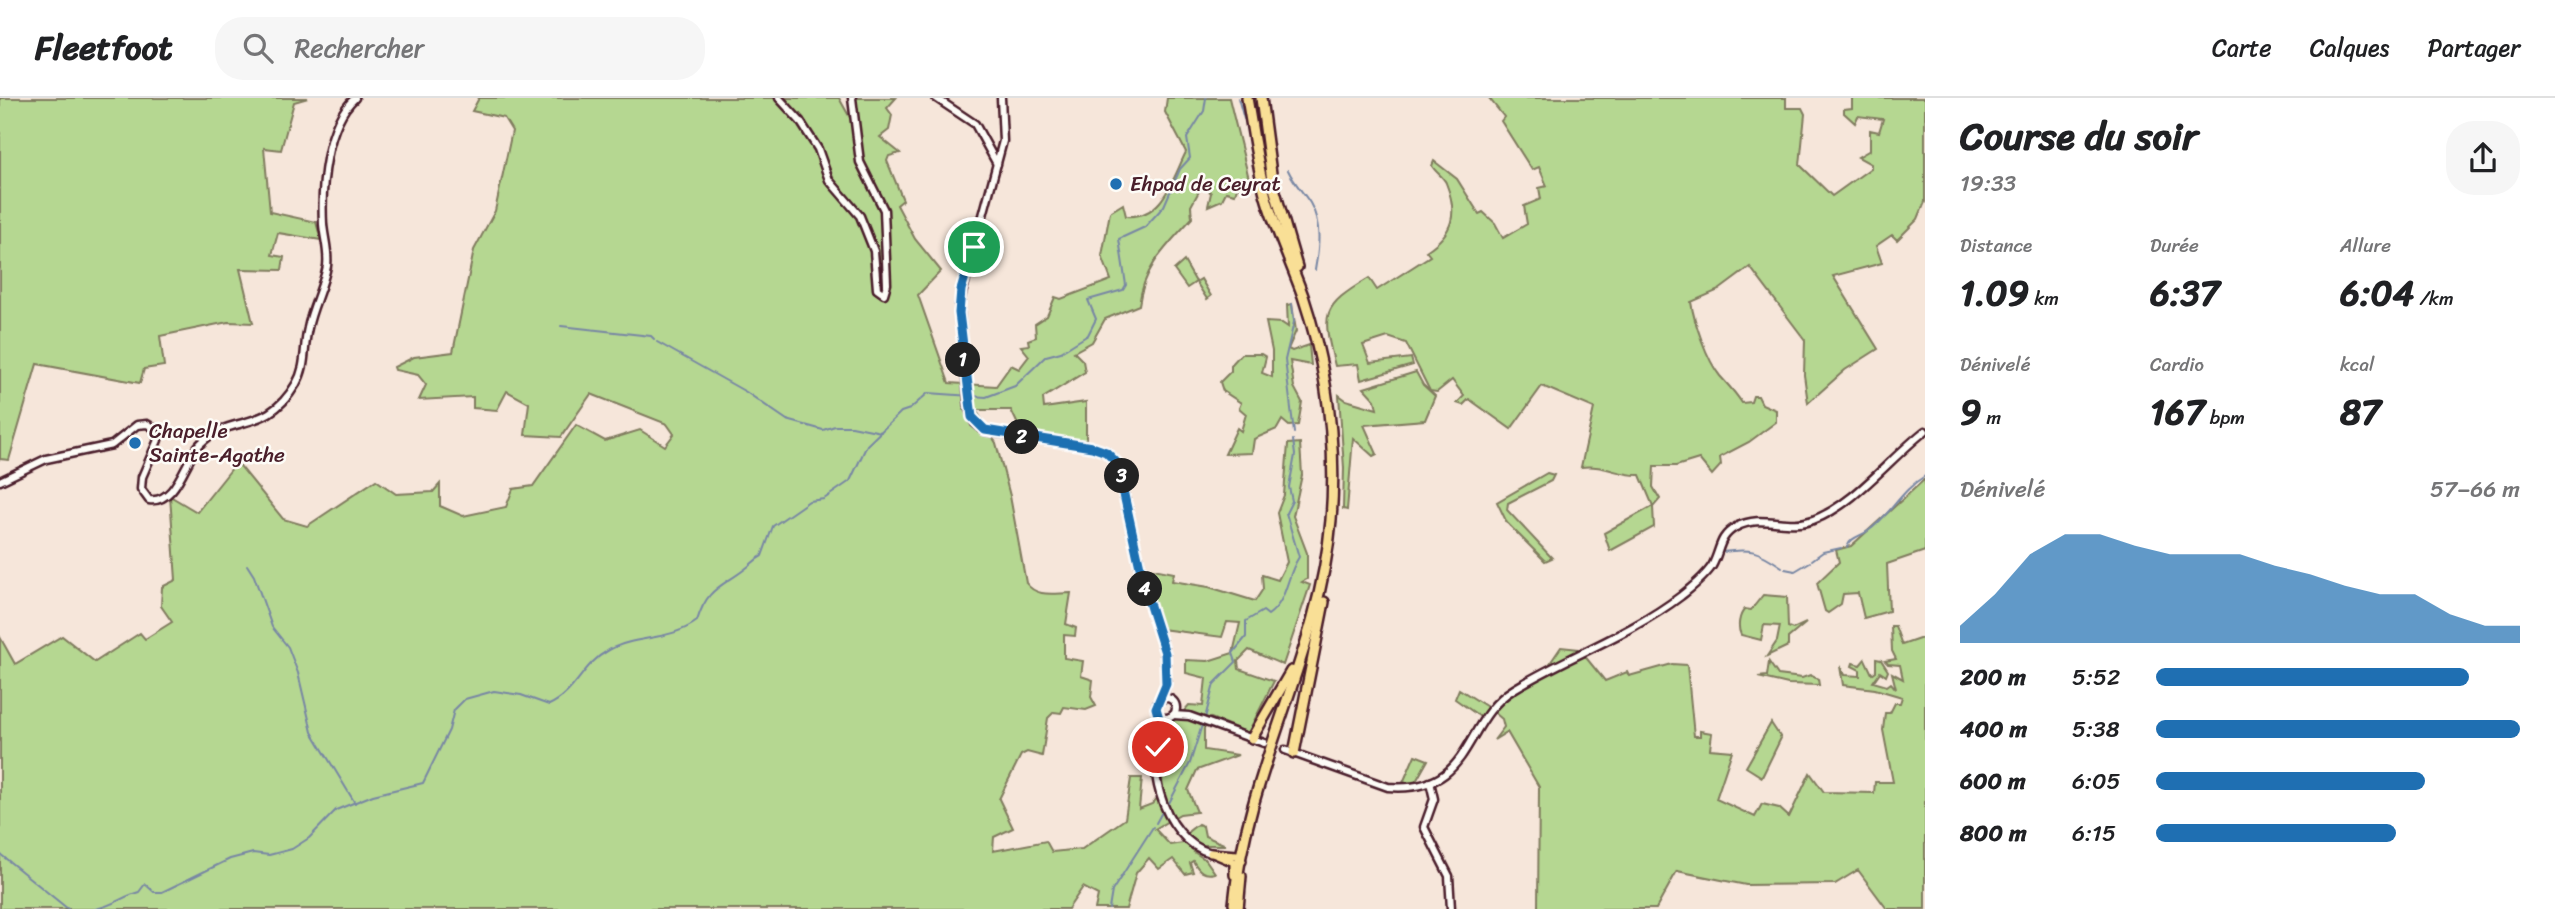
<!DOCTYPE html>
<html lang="fr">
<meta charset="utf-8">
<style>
:root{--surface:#fff;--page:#f6f6f6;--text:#202124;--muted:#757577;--line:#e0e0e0;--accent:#1f6fb2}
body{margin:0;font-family:Sriracha,sans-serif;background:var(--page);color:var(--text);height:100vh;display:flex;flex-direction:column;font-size:26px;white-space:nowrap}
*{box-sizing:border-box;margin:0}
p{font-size:23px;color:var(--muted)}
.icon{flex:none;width:38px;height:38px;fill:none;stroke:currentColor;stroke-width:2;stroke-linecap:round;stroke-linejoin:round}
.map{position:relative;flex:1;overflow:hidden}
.sheet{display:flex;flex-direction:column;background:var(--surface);width:630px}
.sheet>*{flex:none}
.pin{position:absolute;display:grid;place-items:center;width:60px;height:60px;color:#fff;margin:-30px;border:4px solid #fff;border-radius:50%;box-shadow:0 2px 7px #0007}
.km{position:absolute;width:35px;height:35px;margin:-18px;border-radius:50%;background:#222;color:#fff;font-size:19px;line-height:35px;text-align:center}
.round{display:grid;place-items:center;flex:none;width:74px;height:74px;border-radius:28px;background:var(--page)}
.head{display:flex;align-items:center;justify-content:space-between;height:119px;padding:0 35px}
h1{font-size:38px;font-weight:800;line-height:52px}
.stats{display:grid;grid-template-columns:repeat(3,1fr);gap:10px;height:119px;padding:7px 35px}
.stats div{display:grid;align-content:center}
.stats b{font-size:35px;font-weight:800}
.stats small{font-size:19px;font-weight:400}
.stats p{font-size:19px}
.chart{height:196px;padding:14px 35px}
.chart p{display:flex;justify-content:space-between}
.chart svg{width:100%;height:126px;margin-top:7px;fill:var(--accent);opacity:.7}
ul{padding:0 35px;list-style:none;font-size:23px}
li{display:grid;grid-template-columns:112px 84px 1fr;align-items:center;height:52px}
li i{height:18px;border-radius:9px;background:var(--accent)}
header{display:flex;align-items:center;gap:42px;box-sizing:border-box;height:98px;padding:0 35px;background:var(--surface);border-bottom:2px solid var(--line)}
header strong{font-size:33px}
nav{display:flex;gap:38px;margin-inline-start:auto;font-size:24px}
.search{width:490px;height:63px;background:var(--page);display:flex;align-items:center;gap:18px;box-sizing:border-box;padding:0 24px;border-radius:28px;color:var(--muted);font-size:26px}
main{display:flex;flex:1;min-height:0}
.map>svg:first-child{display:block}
.green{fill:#b5d791;stroke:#807b5e;stroke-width:2}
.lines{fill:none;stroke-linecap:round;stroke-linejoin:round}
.stream{stroke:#7887a4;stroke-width:2}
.secondary-casing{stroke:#4a1f2b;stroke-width:11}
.primary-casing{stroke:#4a1f2b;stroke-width:12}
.highway-casing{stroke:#4a1f2b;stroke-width:14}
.secondary{stroke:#fdfcf7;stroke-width:6}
.primary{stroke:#f9df96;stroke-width:7}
.highway{stroke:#f9df96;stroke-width:9}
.route-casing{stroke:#fff;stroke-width:14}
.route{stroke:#1f6fb2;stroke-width:9}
.poi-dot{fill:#1f6fb2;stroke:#fdfcf7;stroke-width:2.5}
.labels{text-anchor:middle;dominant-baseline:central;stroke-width:5;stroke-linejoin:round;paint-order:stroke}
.poi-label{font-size:21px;fill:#4a1f2b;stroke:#fdfcf7;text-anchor:start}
</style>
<header>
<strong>Fleetfoot</strong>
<div class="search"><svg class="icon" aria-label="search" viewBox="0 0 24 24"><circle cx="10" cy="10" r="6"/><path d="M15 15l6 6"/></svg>Rechercher</div>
<nav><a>Carte</a><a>Calques</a><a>Partager</a></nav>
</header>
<main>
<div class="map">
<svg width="1925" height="811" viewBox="0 0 1925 811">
<rect width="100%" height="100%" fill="#f6e6da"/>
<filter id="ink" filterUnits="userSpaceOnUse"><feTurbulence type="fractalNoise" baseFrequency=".0143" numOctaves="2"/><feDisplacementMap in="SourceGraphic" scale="14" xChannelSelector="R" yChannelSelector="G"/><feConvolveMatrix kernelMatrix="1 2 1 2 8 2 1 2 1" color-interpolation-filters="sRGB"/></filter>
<g filter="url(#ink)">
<g class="green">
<path d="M0,0H308L294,4L281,52L264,50L270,114L316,124L321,142L278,135L272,157L284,159L282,172L240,171L253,225L228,224L160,238L164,268L144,271L140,285L37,266L9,362L0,361Z"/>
<path d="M479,0H839L858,34L852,0H896L887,10L892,17L889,32L880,39L900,55L889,58L887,63L903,102L897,107L915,141L941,173L918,197L949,285L996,288L1011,267L1019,271L1029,258L1021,248L1029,247L1028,242L1036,239L1035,226L1047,218L1055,199L1061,201L1111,182L1102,158L1110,114L1123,106L1126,118C1163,121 1172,82 1186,54L1165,14L1167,0H1229L1250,85L1237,90L1235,96L1226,94L1222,102L1208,108L1211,95L1203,86L1191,108L1192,120C1166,149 1144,168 1139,207L1105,221L1092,244L1074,254L1083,263L1085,274L1043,300L1044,310L1086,304V343L1021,333L1011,312H976L996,345L1010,398L1026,485C1037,500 1054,495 1071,495L1066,526L1076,530L1075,538L1064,537V560L1083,563L1081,578L1093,582L1091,599L1096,608L1086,612L1064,609L1061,615L1054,614L1048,620L1042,658L1027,654L1021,657L999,701L1013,730L994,739L993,753L1046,743L1052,754L1082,751L1125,721L1131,680H1142L1139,711L1152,706L1162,695L1163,637L1169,623L1178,620L1189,607L1203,608L1206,580L1186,575V562L1208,563L1233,555L1240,525L1227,524L1222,539L1154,530L1144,501L1143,469L1174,475L1172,483L1209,489L1255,503L1263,491L1262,477L1278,482L1287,464L1277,415L1284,397L1288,346L1300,345L1302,377L1293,418L1307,455V481L1302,484L1310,487L1283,567L1249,552L1238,563L1239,571L1274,583L1248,635L1211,620L1204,631V652L1238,657L1197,672L1188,692L1197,714L1180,716L1155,731L1170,747L1183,745L1189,733L1198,726L1203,728L1205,738L1226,747H1201L1194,754L1206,762L1215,775C1204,778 1199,773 1193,763L1190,765L1193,774L1185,776L1173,761L1159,771L1149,760L1136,775L1126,811H1095L1098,797L1083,789L1068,811H0V539L15,566L62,538L95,564L140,535L145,541L172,524L161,508L162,489L176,482L170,398L197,414L237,364L283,421L307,428L376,382L396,396L433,394L440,386V408L463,418L506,409L513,391L533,388L576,327L605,343L640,332L665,348L674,336L667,326L591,296L561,339L525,337L529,305L507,293L497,312L473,310V299L419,302L426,287L418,277L395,272L394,269L414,259L453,254L474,152L495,113L512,33L504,20L472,13Z"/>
<path d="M1489,0H1786V10H1802L1805,16L1800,67L1832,98L1871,70V66L1858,59L1870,52V32L1879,34L1883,21L1858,18L1855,25L1844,15V11L1852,10V0H1925V104L1918,121L1897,142L1892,137L1876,148L1882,165L1833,178L1878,251L1845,272L1808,305L1804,277L1805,242L1750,169L1719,192L1691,204C1694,224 1707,262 1720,278C1728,287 1735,294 1742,305L1751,304L1753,298H1758L1762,306L1776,312V324L1749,344L1720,359L1721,367L1712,377L1699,361L1676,368H1654L1653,389L1660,401L1653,409L1654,429L1610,453L1604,435L1653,408L1640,377C1619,378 1604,366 1581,369L1594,310L1542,288L1511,331L1469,301L1463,307L1457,305L1464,298L1452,282L1437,294L1430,293L1406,245L1388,239L1363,247L1370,265L1411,260L1413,267L1361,282L1358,266L1335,268C1322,216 1320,209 1369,180L1377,192L1430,158L1426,153C1454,135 1458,115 1446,85C1443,78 1436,75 1432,68L1434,63L1457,81L1479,116L1483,114L1495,125L1503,140L1527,126L1524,108L1541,101L1539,90L1547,88L1539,69L1532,72L1501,23L1504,19Z"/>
<path d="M1184,163L1196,184L1201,181L1211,198L1207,201L1196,184L1187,190L1174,172Z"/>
<path d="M1292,206L1296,233L1288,251L1292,253L1309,247L1311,267L1290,263L1294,289L1302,304L1298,327L1289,328L1282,322L1277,331L1254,341L1252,355L1225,356L1237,330L1241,333L1246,316L1239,310L1241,305L1223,293L1220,284L1231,273V267L1241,256H1261L1266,259L1262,275L1272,279V253L1266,224L1282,225L1288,229L1287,207Z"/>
<path d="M1416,274L1423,287L1435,298L1425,322L1364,327L1377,356L1373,358L1353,340L1347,412L1343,411L1344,370L1339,297L1346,302L1377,311L1375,302L1364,290Z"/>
<path d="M1547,375L1554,377L1551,383L1508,405L1507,412L1552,460L1545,463L1507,425L1497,404Z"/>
<path d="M1925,381V453L1887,466L1889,513L1864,520L1858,495L1843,496L1841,506L1828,515L1825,513L1817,485L1839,464L1836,452L1851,448Z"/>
<path d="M1763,497L1787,499L1788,529L1793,531L1806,525L1788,540V548L1767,558L1777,543L1780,528L1764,527L1761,542L1741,537C1737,529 1739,517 1745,511L1751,512Z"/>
<path d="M1891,528H1895L1902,547L1925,539V811H1887L1858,772L1835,786L1746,787L1677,773L1656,811H1538L1539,689L1507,634L1494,642L1504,629L1502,621L1489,610L1482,620L1455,601L1459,591L1489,610L1503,594L1546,571L1561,549L1579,551L1605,583L1627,574L1629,578L1672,566L1687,567L1694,638H1700V633L1712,635L1710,651L1732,653L1716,701L1755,719L1762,706L1779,710L1789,719L1810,675L1824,694L1874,695L1875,684H1893L1883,632L1885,615H1890L1895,605H1900L1902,599L1875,591L1843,587L1840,568L1844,577L1860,578V572L1852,568L1853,565L1860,567L1865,561L1872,576L1876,573V561L1881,562L1888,573L1886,578L1880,574L1873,584L1887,588L1891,585L1896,591L1892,575L1903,581L1900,567L1888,566L1885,563L1896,561L1892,553Z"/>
<path d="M1769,564L1778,577L1802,580L1810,577L1818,581L1819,587L1788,586L1758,579L1767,578Z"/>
<path d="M1771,625L1781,640L1762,679L1746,669Z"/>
<path d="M1415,657L1428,662L1415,685L1402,687Z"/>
</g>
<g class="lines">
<g class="stream">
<path d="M1238,0L1244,21"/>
<path d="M1288,72C1294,85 1303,94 1310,105C1322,125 1319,151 1315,172"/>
<path d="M1292,206L1294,224L1285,262L1294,335"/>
<path d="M561,228L651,238L654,241"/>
<path d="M657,244L746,294L787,322L823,332L835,328H852L881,334"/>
<path d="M1847,449C1851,439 1859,439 1868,433C1889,419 1901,392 1925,378"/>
<path d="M1722,454C1751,450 1757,452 1782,469"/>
<path d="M1812,462L1823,454L1841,450"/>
<path d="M247,467L254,478L272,529L288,549L298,575L312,634L355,705"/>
<path d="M1785,471L1795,473L1810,464"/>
<path d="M1205,620L1214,586L1236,564L1233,555L1246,539V523L1263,513L1268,517C1288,503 1286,478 1299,459L1286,415L1292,403L1289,389L1295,357L1293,342"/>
<path d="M1168,707L1190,665L1202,627"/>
<path d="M1156,725L1162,714"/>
<path d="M0,756L68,811"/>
<path d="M95,811C113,808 123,798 139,794L145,786L154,794H162L230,761L253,755L269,757L292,751L309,740L336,712L373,697L423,685L449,632L454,612L465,601L494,593L521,597L549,607C577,594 581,567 609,552C636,537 671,543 697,523C707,490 720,490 745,471C752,466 754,462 762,458L773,428L809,403L824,401L850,383L867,347L901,314L910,311L928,295L986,299L1015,288L1046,258L1061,254L1088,237L1096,221L1088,202L1123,192L1126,187L1119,141L1145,129L1164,108L1180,71L1190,60L1187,40L1204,13L1206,0"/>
<path d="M1109,811L1112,793L1153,729"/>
</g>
<g class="secondary-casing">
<g id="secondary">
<path d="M779,0L800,23L818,51L829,82L860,118L874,153L877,191L884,196L887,186L884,112L860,64L852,0"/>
<path d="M936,0L975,26L997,66"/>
<path d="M1001,0L1003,43L959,207L969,311L975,325L985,333L1092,349L1106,354L1117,365L1145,492L1165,554L1166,586L1162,601"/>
<path d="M0,383L46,361L112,347L137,327L147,326L154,330L158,342L142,379L141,391L149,402C177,406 185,361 200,346C231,315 266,337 296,286C307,268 303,250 308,230C312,209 323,190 327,168C329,154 324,140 323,126C321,89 326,26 355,0"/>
<circle cx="1166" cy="610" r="10"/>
<path d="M1173,617L1189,618L1264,645"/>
<path d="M1170,619C1138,656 1162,742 1211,755"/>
<path d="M1285,652L1388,689C1475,696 1461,623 1514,591C1568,558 1630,537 1681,498C1692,489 1704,480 1712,468C1721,452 1718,439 1736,429C1763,415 1786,432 1813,422C1854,407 1890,360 1925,333"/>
<path d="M1430,684L1434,701L1424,729L1449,778L1451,811"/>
</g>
</g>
<g class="primary-casing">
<g id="primary">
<path d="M1211,755L1237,757L1242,763"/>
<path d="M1215,756L1234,764V777"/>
<path d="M1239,811L1242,778"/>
</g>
</g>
<g class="highway-casing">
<g id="highway">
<path d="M1261,0L1272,83L1297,169"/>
<path d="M1252,640L1291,573"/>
<path d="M1294,655L1324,504"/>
<path d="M1234,806C1246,673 1320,556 1331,422C1337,346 1327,270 1303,198C1291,165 1276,133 1266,99C1257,67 1253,33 1247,0"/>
</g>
</g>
<use href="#secondary" class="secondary"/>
<use href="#primary" class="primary"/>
<use href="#highway" class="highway"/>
</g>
</g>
<g class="lines" filter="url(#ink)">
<g class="route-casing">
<path id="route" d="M974,149L961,192L959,215L972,319L985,332L1092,349L1106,354L1117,365L1145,492L1165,555L1166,586L1156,610L1160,624L1158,649"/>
</g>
<use href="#route" class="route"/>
</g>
<g class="poi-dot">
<circle cx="1116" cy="86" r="7"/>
<circle cx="135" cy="345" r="7"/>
</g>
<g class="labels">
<g class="poi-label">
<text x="1130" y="86">Ehpad de Ceyrat</text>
<text x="149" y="333">Chapelle<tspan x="149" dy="24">Sainte-Agathe</tspan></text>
</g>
</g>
</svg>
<div class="pin" style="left:974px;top:149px;background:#1e9e55"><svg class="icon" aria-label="arrive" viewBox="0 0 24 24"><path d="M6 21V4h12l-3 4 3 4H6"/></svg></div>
<div class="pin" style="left:1158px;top:649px;background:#d93025"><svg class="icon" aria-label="check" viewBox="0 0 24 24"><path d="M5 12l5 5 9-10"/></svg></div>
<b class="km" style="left:963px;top:262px">1</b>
<b class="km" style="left:1022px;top:339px">2</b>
<b class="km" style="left:1122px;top:378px">3</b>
<b class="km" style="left:1145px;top:491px">4</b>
</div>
<section class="sheet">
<div class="head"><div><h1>Course du soir</h1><p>19:33</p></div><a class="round"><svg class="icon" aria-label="share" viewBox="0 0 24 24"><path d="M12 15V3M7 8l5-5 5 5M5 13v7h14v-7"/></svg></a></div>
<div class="stats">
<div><p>Distance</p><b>1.09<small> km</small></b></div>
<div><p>Durée</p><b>6:37</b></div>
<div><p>Allure</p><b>6:04<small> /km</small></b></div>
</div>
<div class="stats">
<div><p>Dénivelé</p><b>9<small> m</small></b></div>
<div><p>Cardio</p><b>167<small> bpm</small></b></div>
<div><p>kcal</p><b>87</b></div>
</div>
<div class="chart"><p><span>Dénivelé</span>57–66 m</p>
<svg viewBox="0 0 160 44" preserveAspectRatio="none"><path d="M0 44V38L10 27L20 13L30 6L40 6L50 10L60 13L70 13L80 13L90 17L100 20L110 24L120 27L130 27L140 34L150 38L160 38V44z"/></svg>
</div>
<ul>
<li><b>200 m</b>5:52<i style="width:86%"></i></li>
<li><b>400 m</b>5:38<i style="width:100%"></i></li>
<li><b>600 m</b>6:05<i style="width:74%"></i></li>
<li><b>800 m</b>6:15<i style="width:66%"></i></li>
</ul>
</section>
</main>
